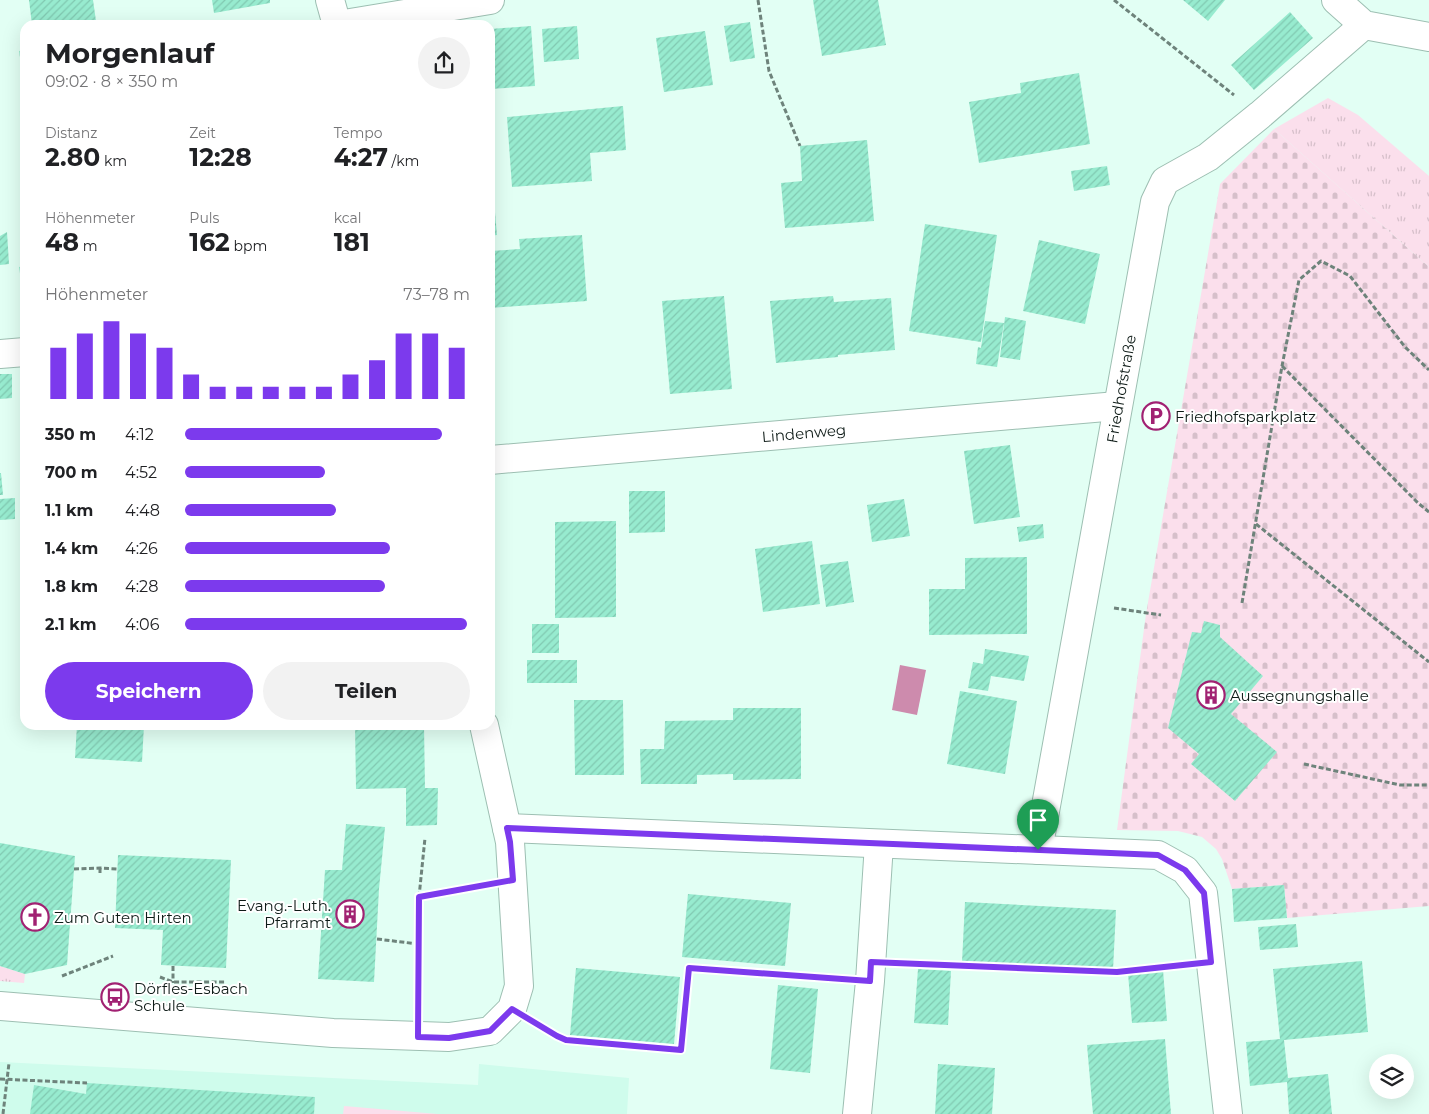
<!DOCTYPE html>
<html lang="de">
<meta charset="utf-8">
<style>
:root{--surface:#fff;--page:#f2f2f2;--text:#202124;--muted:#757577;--accent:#7c3aed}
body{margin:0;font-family:Montserrat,sans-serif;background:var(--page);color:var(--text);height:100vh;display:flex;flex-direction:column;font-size:19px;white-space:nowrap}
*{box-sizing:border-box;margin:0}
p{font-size:16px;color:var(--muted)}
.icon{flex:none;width:28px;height:28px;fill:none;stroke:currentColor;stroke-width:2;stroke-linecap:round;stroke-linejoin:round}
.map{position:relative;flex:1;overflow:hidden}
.panel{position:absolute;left:20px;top:20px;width:475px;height:710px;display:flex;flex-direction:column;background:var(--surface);border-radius:15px;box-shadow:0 5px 20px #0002}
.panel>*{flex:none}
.buttons{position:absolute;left:1369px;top:1054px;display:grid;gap:10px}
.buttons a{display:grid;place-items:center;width:45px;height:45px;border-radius:50%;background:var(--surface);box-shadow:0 5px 20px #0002;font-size:25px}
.pin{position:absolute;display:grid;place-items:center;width:42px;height:42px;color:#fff;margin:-51px -21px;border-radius:50% 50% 50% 0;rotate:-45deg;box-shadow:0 0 5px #0007}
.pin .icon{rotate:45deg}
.round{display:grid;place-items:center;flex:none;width:52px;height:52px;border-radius:26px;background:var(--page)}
.headline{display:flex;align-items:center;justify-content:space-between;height:85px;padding:0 25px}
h1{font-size:28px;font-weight:700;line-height:38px}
.metrics{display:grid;grid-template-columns:repeat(3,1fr);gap:8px;height:85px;padding:5px 25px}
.metrics div{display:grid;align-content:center}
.metrics b{font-size:25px;font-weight:700}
.metrics small{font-size:14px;font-weight:400}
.metrics p{font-size:14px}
.chart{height:140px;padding:10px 25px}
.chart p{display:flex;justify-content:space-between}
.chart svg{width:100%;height:90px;margin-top:5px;stroke:var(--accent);stroke-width:6}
.button{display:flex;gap:10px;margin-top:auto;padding:10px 25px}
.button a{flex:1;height:58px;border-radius:30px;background:var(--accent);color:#fff;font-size:20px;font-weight:700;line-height:58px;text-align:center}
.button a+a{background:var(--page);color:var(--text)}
ul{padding:0 25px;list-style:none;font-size:16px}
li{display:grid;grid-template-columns:80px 60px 1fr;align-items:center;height:38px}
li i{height:12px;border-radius:6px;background:var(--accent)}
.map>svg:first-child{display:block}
.built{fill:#cffcec}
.grass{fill:url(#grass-tufts)}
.cemetery{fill:url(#cemetery-stones)}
.green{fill:#fbdfec}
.water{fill:#cd8bad}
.building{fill:url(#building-hatch)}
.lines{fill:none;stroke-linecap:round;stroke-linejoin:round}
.minor-casing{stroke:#9dbfb2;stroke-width:30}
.path{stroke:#6e837b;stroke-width:3;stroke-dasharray:5 2.5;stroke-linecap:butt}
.minor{stroke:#fff;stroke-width:28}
.route-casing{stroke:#fff;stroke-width:10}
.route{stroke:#7c3aed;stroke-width:6}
.labels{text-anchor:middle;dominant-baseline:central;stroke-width:4;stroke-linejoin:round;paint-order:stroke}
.street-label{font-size:15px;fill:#0e1b17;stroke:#fff}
.poi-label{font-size:15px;fill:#0e1b17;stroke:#fff;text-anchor:start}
</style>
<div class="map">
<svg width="1429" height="1114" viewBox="0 0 1429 1114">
<defs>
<pattern id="grass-tufts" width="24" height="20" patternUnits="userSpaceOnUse" patternTransform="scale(1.25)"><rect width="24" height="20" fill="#fbdfec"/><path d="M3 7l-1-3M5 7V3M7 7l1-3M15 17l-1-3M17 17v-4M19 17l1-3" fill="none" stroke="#d6bfca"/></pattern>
<pattern id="cemetery-stones" width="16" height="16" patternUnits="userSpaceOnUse" patternTransform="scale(1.25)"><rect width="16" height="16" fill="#fbdfec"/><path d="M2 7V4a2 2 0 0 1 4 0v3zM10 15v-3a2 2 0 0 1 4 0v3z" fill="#d6bfca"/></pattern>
<pattern id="building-hatch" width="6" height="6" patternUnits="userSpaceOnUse" patternTransform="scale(1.25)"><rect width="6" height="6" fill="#97ebcf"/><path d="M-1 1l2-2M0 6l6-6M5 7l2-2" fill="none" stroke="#81c9b1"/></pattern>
</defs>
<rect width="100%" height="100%" fill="#e2fff4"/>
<path class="built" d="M0,1062L478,1085L479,1064L629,1078L627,1114H0Z"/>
<g class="grass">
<path d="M1328,98L1358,115L1429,176V267L1274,129Z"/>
<path d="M0,966L25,974L24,983L0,981Z"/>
</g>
<path class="cemetery" d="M1274,129L1429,267V906L1287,918L1284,885L1232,889L1222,859L1216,849L1202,837L1178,831L1117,830L1146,614L1220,184Z"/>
<path class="green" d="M344,1106L438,1114H343Z"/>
<path class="water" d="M900,665L926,670L917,715L892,710Z"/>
<g class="building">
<path d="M29,0H93L96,21L65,25H32Z"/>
<path d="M212,0H270V3L214,13Z"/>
<path d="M813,0H878L886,45L822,56Z"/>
<path d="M1183,0H1225L1208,21Z"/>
<path d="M1290,12L1313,38L1254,90L1231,65Z"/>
<path d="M750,22L755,58L730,62L724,26Z"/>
<path d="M531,26L535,86L490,89V29Z"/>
<path d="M577,26L579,59L544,62L542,29Z"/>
<path d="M705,31L713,85L664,92L656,38Z"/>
<path d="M25,50V82H24L19,51Z"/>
<path d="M1079,73L1090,144L979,163L969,102L1021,93L1020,83Z"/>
<path d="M623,106L626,150L590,153L592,181L512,187L507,117Z"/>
<path d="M867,140L874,221L785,228L781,183L802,181L800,146Z"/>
<path d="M1107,166L1110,185L1074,191L1071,171Z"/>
<path d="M495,212L497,235L490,236V213Z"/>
<path d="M925,224L997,235L981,342L909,331Z"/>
<path d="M7,232L9,264L0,265V236Z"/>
<path d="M582,235L587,301L490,308V251L520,249L519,239Z"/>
<path d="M1039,240L1100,254L1085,324L1023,311Z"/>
<path d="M25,266V299H24L19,267Z"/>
<path d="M724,296L732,389L670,394L662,301Z"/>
<path d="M833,296L834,302L891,298L895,350L838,355V357L776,363L770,301Z"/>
<path d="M1005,317L1026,321L1020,360L1000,357Z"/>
<path d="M985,321L1004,323L997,367L976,364L978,347L981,348Z"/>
<path d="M0,374H12V398L0,399Z"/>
<path d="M1010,445L1020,517L974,524L964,451Z"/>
<path d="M0,473H1L3,495H0Z"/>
<path d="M629,491H665V532L629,533Z"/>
<path d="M15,498V519L0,520V499Z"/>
<path d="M904,499L910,536L872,542L867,505Z"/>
<path d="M616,521V617L555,618V522Z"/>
<path d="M1043,524L1044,538L1019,542L1017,527Z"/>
<path d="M812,541L820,604L763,612L755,549Z"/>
<path d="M1027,557V634L929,635V589H965V558Z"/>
<path d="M848,561L854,602L826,607L820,565Z"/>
<path d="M1204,621L1220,625V637L1263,676L1231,714L1277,752L1235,801L1191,764L1199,754L1168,728L1192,632L1201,633Z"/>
<rect x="532" y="624" width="27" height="29"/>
<path d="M985,649L1029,656L1024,681L991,676L988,691L968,688L973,662L983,664Z"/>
<rect x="527" y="660" width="50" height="23"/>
<path d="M960,691L1017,701L1005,774L947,764Z"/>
<path d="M574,700H623L624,775H575Z"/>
<path d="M733,708H801V779L733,780V774L697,775V784H641L640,749H664L665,721L733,720Z"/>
<path d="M77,725H144L142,762L75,758Z"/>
<path d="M355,725H424L425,788H438L437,825L406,826V788L356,789Z"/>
<path d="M346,824L385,827L379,889L374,982L318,979L325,870H342Z"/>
<path d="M0,843L75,856L67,965L25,974L0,966Z"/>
<path d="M118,855L231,860L226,968L161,965L163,930L115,928Z"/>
<path d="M1284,885L1287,918L1234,922L1232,889Z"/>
<path d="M688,894L791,903L785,966L682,957Z"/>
<path d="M965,902L1116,910L1113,970L962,962Z"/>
<path d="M1296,924L1298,947L1260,950L1258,927Z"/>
<path d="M1362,961L1368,1032L1284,1040L1288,1078L1328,1074L1332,1114H1289L1287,1082L1250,1086L1246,1042L1280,1039L1273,969Z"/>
<path d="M576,968L680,977L674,1044L570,1035Z"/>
<path d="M918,969L951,971L948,1025L914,1023Z"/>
<path d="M1163,970L1167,1021L1132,1023L1128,973Z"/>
<path d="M778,985L818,989L810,1073L770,1069Z"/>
<path d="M1165,1039L1171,1114H1093L1087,1045Z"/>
<path d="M938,1064L995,1068L992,1114H935Z"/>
<path d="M87,1083L315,1097L314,1114H30L34,1085L86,1094Z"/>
</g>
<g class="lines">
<g class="minor-casing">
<g id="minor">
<path d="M330,0L337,25"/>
<path d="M1336,0L1364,25L1429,37"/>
<path d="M338,25L490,0"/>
<path d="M0,354L25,352"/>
<path d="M490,460L1117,406"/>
<path d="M507,828L1158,855L1185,870L1203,893L1228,1114"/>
<path d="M1038,850C1078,634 1115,418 1155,202L1165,181L1208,157L1260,115L1364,25"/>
<path d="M0,1006L333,1033L449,1037L490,1031L512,1009L519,986L510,842L484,725"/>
<path d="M857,1114L870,981L879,844"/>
</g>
</g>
<g class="path">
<path d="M758,0L769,71L800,146"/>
<path d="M1114,0L1234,95"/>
<path d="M1282,366L1418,503L1429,512"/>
<path d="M1256,524L1429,662"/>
<path d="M1242,603L1282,366L1299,280L1321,261L1350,276L1405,347L1429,370"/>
<path d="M1114,608L1161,615"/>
<path d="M1304,764L1400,785H1429"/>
<path d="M100,868V874"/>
<path d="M74,869L100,868L118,869"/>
<path d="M419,897L425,838"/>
<path d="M377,939L418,944"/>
<path d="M904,964L1117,972L1178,966"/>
<path d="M173,966V983"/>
<path d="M62,976L113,956"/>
<path d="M160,977L173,982H225"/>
<path d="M418,1003L419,897L481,886"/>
<path d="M540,1026L567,1040L681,1050L689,968L836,978"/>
<path d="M0,1079L87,1083"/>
<path d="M3,1114L9,1063"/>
</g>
<use href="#minor" class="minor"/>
</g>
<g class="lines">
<g class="route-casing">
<path id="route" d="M507,828L1158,855L1185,870L1204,893L1211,962L1117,972L871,962L870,981L689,968L681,1050L566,1040L557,1036L512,1009L490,1031L449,1038L418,1037L419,897L513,880L510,842Z"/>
</g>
<use href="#route" class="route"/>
</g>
<defs>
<g id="parking-ring" transform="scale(1.4375)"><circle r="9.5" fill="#fff" stroke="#a12172" stroke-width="1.5"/><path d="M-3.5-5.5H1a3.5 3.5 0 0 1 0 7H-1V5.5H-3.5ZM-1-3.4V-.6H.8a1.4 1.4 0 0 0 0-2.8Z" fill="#a12172"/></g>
<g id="building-ring" transform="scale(1.4375)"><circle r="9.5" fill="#fff" stroke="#a12172" stroke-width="1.5"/><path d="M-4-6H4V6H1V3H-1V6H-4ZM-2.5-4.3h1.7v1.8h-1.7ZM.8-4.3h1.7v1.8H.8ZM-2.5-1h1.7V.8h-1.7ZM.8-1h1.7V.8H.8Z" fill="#a12172"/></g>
<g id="church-ring" transform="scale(1.4375)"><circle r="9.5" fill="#fff" stroke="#a12172" stroke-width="1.5"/><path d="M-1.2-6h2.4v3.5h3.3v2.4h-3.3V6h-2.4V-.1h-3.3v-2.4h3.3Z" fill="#a12172"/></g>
<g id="bus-ring" transform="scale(1.4375)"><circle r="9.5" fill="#fff" stroke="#a12172" stroke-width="1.5"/><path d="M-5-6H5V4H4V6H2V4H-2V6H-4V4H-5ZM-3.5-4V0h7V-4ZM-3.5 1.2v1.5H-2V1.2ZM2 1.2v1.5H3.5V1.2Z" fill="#a12172"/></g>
</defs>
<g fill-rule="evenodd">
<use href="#parking-ring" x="1156" y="416"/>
<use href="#building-ring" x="1211" y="695"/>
<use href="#building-ring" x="350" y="914"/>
<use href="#church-ring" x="35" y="917"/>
<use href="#bus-ring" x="115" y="997"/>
</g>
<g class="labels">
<g class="street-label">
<text transform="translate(1121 389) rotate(-80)">Friedhofstraße</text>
<text transform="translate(804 433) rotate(-5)">Lindenweg</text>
</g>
<g class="poi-label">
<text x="1175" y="416">Friedhofsparkplatz</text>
<text x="1230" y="695">Aussegnungshalle</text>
<text x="331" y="905" text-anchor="end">Evang.-Luth.<tspan x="331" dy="17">Pfarramt</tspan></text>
<text x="54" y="917">Zum Guten Hirten</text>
<text x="134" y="988">Dörfles-Esbach<tspan x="134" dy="17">Schule</tspan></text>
</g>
</g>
</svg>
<div class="buttons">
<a><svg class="icon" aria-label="layers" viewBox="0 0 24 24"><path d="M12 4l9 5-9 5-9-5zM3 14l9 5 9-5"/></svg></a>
</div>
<div class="pin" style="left:1038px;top:850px;background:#1e9e55"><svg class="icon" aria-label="arrive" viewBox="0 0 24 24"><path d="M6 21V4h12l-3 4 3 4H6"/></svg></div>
<section class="panel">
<div class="headline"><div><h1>Morgenlauf</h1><p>09:02 · 8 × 350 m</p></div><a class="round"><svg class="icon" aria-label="share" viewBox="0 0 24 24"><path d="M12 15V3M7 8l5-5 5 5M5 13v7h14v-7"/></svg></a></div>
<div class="metrics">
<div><p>Distanz</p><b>2.80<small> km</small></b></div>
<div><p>Zeit</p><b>12:28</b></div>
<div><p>Tempo</p><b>4:27<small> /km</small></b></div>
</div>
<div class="metrics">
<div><p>Höhenmeter</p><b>48<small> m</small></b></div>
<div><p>Puls</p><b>162<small> bpm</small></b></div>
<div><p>kcal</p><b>181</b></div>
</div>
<div class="chart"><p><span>Höhenmeter</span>73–78 m</p>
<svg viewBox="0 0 160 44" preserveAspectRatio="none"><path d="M5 44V19M15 44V12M25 44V6M35 44V12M45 44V19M55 44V32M65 44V38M75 44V38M85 44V38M95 44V38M105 44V38M115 44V32M125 44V25M135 44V12M145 44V12M155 44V19"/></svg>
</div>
<ul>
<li><b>350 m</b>4:12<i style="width:90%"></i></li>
<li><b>700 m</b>4:52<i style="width:49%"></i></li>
<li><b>1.1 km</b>4:48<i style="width:53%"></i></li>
<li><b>1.4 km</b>4:26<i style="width:72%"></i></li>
<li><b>1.8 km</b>4:28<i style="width:70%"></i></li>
<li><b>2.1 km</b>4:06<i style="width:99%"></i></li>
</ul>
<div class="button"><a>Speichern</a><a>Teilen</a></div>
</section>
</div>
